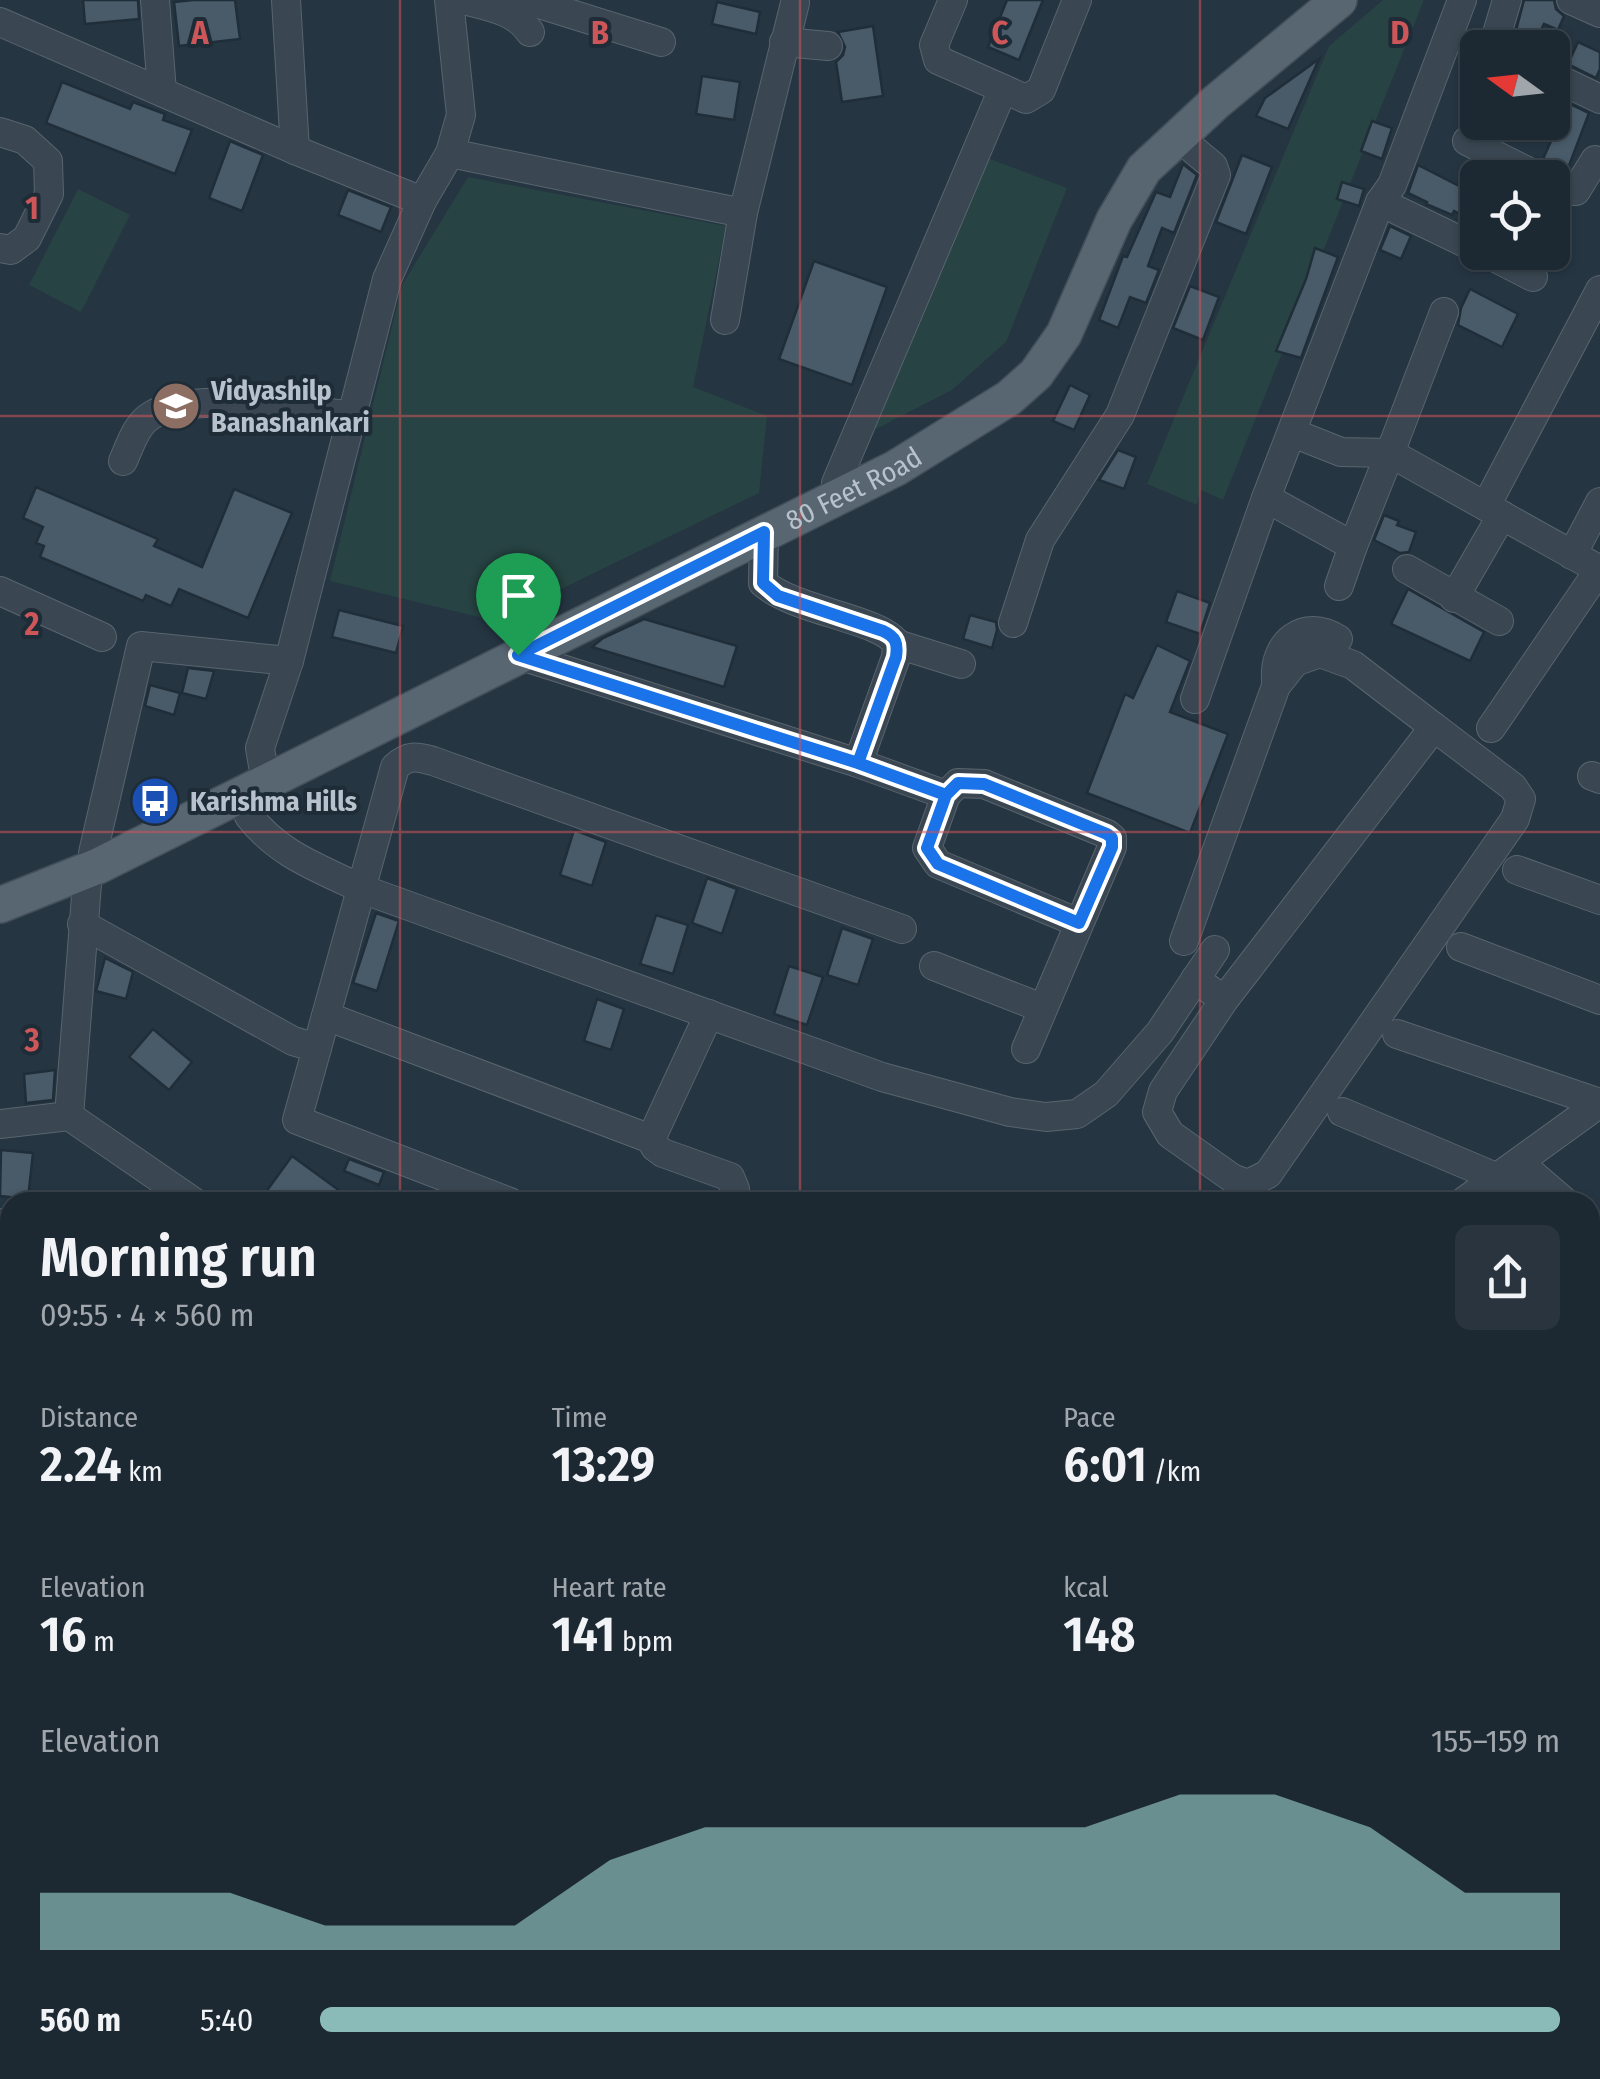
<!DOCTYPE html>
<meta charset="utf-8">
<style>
:root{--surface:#1c2832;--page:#29343e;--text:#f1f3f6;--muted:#a0a6ac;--line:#3a444d;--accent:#8bbbb9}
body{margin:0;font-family:"Fira Sans Condensed",sans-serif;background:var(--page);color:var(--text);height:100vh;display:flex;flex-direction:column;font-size:38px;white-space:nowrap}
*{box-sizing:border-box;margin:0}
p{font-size:32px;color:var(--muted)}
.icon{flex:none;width:55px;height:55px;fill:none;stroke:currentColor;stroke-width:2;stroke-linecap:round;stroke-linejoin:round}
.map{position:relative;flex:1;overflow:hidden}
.panel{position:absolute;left:0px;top:1192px;width:1600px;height:888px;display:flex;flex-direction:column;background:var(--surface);border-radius:30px 30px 0 0;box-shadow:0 2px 8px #0004,0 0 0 2px var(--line)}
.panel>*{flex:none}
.needle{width:65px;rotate:285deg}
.tools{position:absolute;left:1460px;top:30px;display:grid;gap:20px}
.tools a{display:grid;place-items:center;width:110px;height:110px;border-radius:15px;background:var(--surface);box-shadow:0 2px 8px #0004,0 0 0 2px var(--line);font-size:50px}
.pin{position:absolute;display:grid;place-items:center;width:85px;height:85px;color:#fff;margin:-102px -42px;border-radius:50% 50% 50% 0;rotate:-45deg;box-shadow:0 0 10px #0007}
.pin .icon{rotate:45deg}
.round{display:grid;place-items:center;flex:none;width:105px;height:105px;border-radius:15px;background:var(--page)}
.summary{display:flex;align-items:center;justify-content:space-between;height:170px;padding:0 40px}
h1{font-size:55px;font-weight:600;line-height:75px}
.stats{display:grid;grid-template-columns:repeat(3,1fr);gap:15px;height:170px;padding:10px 40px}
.stats div{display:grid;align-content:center}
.stats b{font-size:50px;font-weight:600}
.stats small{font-size:28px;font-weight:400}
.stats p{font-size:28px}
.chart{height:280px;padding:20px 40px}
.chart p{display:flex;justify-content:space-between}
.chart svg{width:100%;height:180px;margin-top:10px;fill:var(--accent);opacity:.7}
ul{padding:0 40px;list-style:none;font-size:32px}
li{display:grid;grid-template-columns:160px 120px 1fr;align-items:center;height:75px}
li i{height:25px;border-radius:12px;background:var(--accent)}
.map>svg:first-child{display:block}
.green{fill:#274343}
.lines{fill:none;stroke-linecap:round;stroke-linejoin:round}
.stream{stroke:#38536a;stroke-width:6}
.building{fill:#495b69;stroke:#202e39;stroke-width:2.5}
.minor-casing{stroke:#58656f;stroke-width:30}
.major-casing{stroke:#43505b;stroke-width:38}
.minor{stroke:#3a4752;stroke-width:28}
.major{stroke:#586672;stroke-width:35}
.route-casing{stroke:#fff;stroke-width:20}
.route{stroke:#1a73e8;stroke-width:12}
.grid{fill:none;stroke:#cd5659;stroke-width:2.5;stroke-opacity:0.55}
.labels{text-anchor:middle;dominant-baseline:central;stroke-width:8;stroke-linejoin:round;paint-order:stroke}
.poi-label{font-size:28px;font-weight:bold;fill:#b7c2cc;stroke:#1e2c37;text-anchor:start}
.street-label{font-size:28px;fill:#b7c2cc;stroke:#1e2c37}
.grid-label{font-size:32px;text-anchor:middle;font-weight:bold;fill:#cd5659;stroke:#1e2c37;stroke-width:8;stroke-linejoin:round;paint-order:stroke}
</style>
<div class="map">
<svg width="1600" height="2079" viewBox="0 0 1600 2079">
<rect width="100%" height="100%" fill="#253542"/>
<g class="green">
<path d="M1383,0H1424L1223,500L1201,490L1197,505L1147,484L1329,46Z"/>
<path d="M985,157L1067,188L1006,342L952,390L874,430Z"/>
<path d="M468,177L726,226L693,387L767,416L759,493L495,621L330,581L402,285Z"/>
<path d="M78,189L130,215L81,312L29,285Z"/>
</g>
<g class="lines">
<path class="stream" d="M1576,2070L1589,2079"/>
</g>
<g class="building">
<path d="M83,0H138L139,19L85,24Z"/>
<path d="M193,0H235L240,39L179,46L174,2Z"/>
<path d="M1007,0H1043L1019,60L988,47Z"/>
<path d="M1524,0H1554L1556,9L1564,16L1558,30L1544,24L1533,48H1515L1514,38Z"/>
<path d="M717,2L760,12L756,34L712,24Z"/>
<path d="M873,26L883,96L842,102L836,62L843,55L845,47L838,32Z"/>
<path d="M1578,42L1600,52V69L1596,78L1568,64Z"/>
<path d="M1319,59L1288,129L1256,116L1265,98Z"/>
<path d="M702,76L740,82L734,120L696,114Z"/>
<path d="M62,82L130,109L133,102L165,114L163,120L192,130L175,174L46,123Z"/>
<path d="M1562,100L1589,113L1567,171L1543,159L1556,130L1551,127Z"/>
<path d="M1372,121L1392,128L1382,159L1361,151Z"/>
<path d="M230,141L263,155L242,211L209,198Z"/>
<path d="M1242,155L1272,167L1246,234L1216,222Z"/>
<path d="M1183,164L1197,175L1174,233L1162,228L1148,266L1159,270L1146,303L1130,297L1118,328L1099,320L1123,256L1127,257L1156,192L1170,197Z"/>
<path d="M1418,165L1463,188L1462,192L1478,201V224L1454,211L1452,215L1426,204L1427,202L1408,193Z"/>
<path d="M1342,182L1364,189L1359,206L1337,199Z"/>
<path d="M348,190L391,207L381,232L338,215Z"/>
<path d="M1390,226L1411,236L1401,259L1380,250Z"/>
<path d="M1315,248L1338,257L1301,358L1276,351L1306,279Z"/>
<path d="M814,261L887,287L852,385L779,359Z"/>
<path d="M1190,286L1219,297L1203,340L1173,328Z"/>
<path d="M1470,289L1518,314L1502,347L1458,325L1461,308Z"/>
<path d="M1070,385L1090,395L1074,430L1053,421Z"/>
<path d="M1118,450L1136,457L1124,489L1099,480Z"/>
<path d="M36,487L158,539L154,546L202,567L234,489L292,513L248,618L179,589L171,606L146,595L143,601L40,557L44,546L36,543L43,527L23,518Z"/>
<path d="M1384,515L1399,521L1397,525L1416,532L1409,552L1400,553L1374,540Z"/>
<path d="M1408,589L1484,632L1470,661L1391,624Z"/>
<path d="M1177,591L1210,603L1200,634L1166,622Z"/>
<path d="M339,610L403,626L396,653L332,637Z"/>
<path d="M970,615L996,622L997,630L992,648L963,639Z"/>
<path d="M644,619L737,646L724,687L592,647L603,638Z"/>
<path d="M1157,645L1190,661L1170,712L1228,734L1190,833L1087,793L1125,694L1133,698Z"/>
<path d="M188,668L214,671L206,699L182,693Z"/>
<path d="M150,685L180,693L174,715L145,706Z"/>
<path d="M574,830L606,842L592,886L560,875Z"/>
<path d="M707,878L737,889L722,934L692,923Z"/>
<path d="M376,913L399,921L377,991L353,983Z"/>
<path d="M656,915L688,925L673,974L640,964Z"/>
<path d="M842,928L873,939L858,985L827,975Z"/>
<path d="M105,958L133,972L126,999L96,991Z"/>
<path d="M789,966L823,977L807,1025L774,1014Z"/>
<path d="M597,999L624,1009L611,1050L584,1041Z"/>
<path d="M153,1029L192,1062L169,1090L129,1057Z"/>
<path d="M55,1070L53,1100L26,1103L24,1074Z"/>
<path d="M1,1150L33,1153L28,1199L0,1196Z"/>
<path d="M292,1156L355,1202H271L263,1196Z"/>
<path d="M349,1159L384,1172L379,1185L344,1171Z"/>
</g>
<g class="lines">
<g class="minor-casing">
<g id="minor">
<path d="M155,0L162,92"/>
<path d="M286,0L295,150"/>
<path d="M449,0L461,115L450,153L422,201L387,279L289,661L260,748L266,783L249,816C279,855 319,868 362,889L882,1077L1010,1112L1046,1117L1077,1114L1106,1094L1160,1032L1215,950"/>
<path d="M464,0C489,7 515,10 530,32"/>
<path d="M526,0L661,42"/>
<path d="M953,0L934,45L938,60L1026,99L1041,90L1077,0"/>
<path d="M1462,0L1392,185L1380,202L1266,498L1353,546L1390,453L1600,570"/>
<path d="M1571,0L1600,13"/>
<path d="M0,22L295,150L422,201"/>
<path d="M784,42L828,46"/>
<path d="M1498,48L1496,37L1507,0"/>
<path d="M1552,76L1600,99"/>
<path d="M0,132L25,140L48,161L49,194L27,238L11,250L0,248"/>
<path d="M1467,141L1541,178"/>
<path d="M450,153L743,213L795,3"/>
<path d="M1552,183L1569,191H1576L1595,160"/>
<path d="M1380,202L1478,249"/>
<path d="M1484,252L1533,277"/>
<path d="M725,320L743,213"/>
<path d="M1293,433L1341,452L1390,453L1444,312"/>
<path d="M123,461C130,446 136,424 152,415C195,389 302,412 353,415"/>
<path d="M836,483L1003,89"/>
<path d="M1486,506L1600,290"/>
<path d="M764,533L763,583C796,612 880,618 897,644L896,657L858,763"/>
<path d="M1572,555L1600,502"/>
<path d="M1407,569L1499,621"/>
<path d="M1339,586L1353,546"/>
<path d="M0,591L102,637"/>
<path d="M1454,598L1502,515"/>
<path d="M1013,623L1040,540L1120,415L1216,175L1213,166L1177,136"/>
<path d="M897,644L961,664"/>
<path d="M518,655L858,763L946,795L958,783L984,784L1107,834L1112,838V847L1026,1049"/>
<path d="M1276,680C1273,643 1304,617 1338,639"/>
<path d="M1195,699L1266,498"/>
<path d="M1491,728L1599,570"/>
<path d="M1592,776L1600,779"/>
<path d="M946,795L927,848L938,864L1079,923"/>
<path d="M93,853L141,646L289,661"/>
<path d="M1517,870L1600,900"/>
<path d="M82,924L293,1041L317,1048"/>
<path d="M1184,941L1276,686L1295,662L1320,653L1353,665L1434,727"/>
<path d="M1461,947L1600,1000"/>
<path d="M934,966L1042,1008"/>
<path d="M1195,979L1224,1000L1163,1091L1157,1112L1170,1134L1232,1178L1248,1184L1268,1174L1515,819L1521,799L1513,787L1434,727L1224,1000"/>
<path d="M709,1014L651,1139L655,1147L663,1153L730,1177L735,1189L731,1202"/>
<path d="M326,1016L651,1139"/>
<path d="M1397,1034L1600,1103"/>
<path d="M1342,1112L1498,1178"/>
<path d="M69,1116L194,1202"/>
<path d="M0,1124L69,1116L88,871"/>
<path d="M510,1202L297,1120L395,767C408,755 416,756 433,761L902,929"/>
<path d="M1463,1202L1600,1103"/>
<path d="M1506,1202L1529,1171L1565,1202"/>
<path d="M0,1223L10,1231"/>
<path d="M1590,1259L1600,1245"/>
<path d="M1590,1386L1600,1372"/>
<path d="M1590,1515L1600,1501"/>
<path d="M0,1575L10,1543"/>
<path d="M0,1605L10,1608"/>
<path d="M1590,1645L1600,1631"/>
<path d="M1590,1759L1600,1767"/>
<path d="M1590,1890L1600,1897"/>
<path d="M0,1939L10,1943"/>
<path d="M1590,1944L1600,1925"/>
<path d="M1590,2004L1600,2011"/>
<path d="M318,2070L340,2079"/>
<path d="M458,2079L473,2070"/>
<path d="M619,2079L620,2070"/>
<path d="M828,2079L830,2070"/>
<path d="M1521,2079L1525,2070"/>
</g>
</g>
<g class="major-casing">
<g id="major">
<path id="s1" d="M0,905L98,866L896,468L1009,398L1036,374L1064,334L1114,220L1144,169L1216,102L1339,0"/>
</g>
</g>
<use href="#minor" class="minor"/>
<use href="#major" class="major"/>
</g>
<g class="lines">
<g class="route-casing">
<path id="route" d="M518,655L858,763L946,795L927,848L938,864L1079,923L1112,847V838L1107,834L984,784L958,783L946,795L858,763L896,657C898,643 896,637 883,631L778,596L763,583L764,532L518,655"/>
</g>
<use href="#route" class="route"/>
</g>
<path class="grid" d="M400,0V1202M800,0V1202M1200,0V1202M0,416H1600M0,832H1600M0,1247H10M1590,1247H1600M0,1663H10M1590,1663H1600M400,2070V2079M800,2070V2079M1200,2070V2079"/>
<defs>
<g id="school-disc" transform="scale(2.5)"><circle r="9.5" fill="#8d6e63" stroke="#1e2c37"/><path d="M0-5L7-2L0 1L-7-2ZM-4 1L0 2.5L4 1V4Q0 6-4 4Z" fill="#fff"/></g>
<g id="bus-disc" transform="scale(2.5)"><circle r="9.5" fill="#1a4fb4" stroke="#1e2c37"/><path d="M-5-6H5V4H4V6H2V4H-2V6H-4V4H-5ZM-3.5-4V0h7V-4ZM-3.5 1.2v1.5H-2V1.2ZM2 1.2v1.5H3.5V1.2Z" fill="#fff"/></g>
</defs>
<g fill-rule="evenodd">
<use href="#school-disc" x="176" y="406"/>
<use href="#bus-disc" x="155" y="801"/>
</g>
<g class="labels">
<g class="poi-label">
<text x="211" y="390">Vidyashilp<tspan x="211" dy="32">Banashankari</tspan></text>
<text x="190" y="801">Karishma Hills</text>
</g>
<g class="street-label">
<text stroke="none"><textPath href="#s1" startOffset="950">80 Feet Road</textPath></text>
</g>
</g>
<g class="grid-label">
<text x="200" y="44">A</text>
<text x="600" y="44">B</text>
<text x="1000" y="44">C</text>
<text x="1400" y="44">D</text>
<text x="32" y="219">1</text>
<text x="32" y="635">2</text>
<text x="32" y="1051">3</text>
</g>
</svg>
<div class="tools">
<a><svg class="needle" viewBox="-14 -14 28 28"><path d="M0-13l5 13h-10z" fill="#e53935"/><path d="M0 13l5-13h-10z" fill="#a0a6ac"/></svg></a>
<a><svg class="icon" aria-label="locate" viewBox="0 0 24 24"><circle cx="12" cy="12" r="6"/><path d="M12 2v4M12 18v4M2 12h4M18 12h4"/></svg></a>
</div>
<div class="pin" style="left:518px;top:655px;background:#1e9e55"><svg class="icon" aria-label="arrive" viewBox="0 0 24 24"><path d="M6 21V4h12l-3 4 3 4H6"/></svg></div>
<section class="panel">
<div class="summary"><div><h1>Morning run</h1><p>09:55 · 4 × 560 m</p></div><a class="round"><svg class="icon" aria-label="share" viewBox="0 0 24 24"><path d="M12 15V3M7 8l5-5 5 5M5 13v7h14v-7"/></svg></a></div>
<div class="stats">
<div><p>Distance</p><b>2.24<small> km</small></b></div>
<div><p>Time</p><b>13:29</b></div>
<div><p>Pace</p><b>6:01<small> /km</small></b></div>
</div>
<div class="stats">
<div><p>Elevation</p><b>16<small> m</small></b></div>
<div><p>Heart rate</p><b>141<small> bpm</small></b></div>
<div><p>kcal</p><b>148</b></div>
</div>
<div class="chart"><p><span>Elevation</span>155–159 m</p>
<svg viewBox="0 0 160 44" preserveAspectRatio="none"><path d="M0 44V30L10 30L20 30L30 38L40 38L50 38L60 22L70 14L80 14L90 14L100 14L110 14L120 6L130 6L140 14L150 30L160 30V44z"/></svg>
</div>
<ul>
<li><b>560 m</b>5:40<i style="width:100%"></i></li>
</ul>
</section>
</div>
